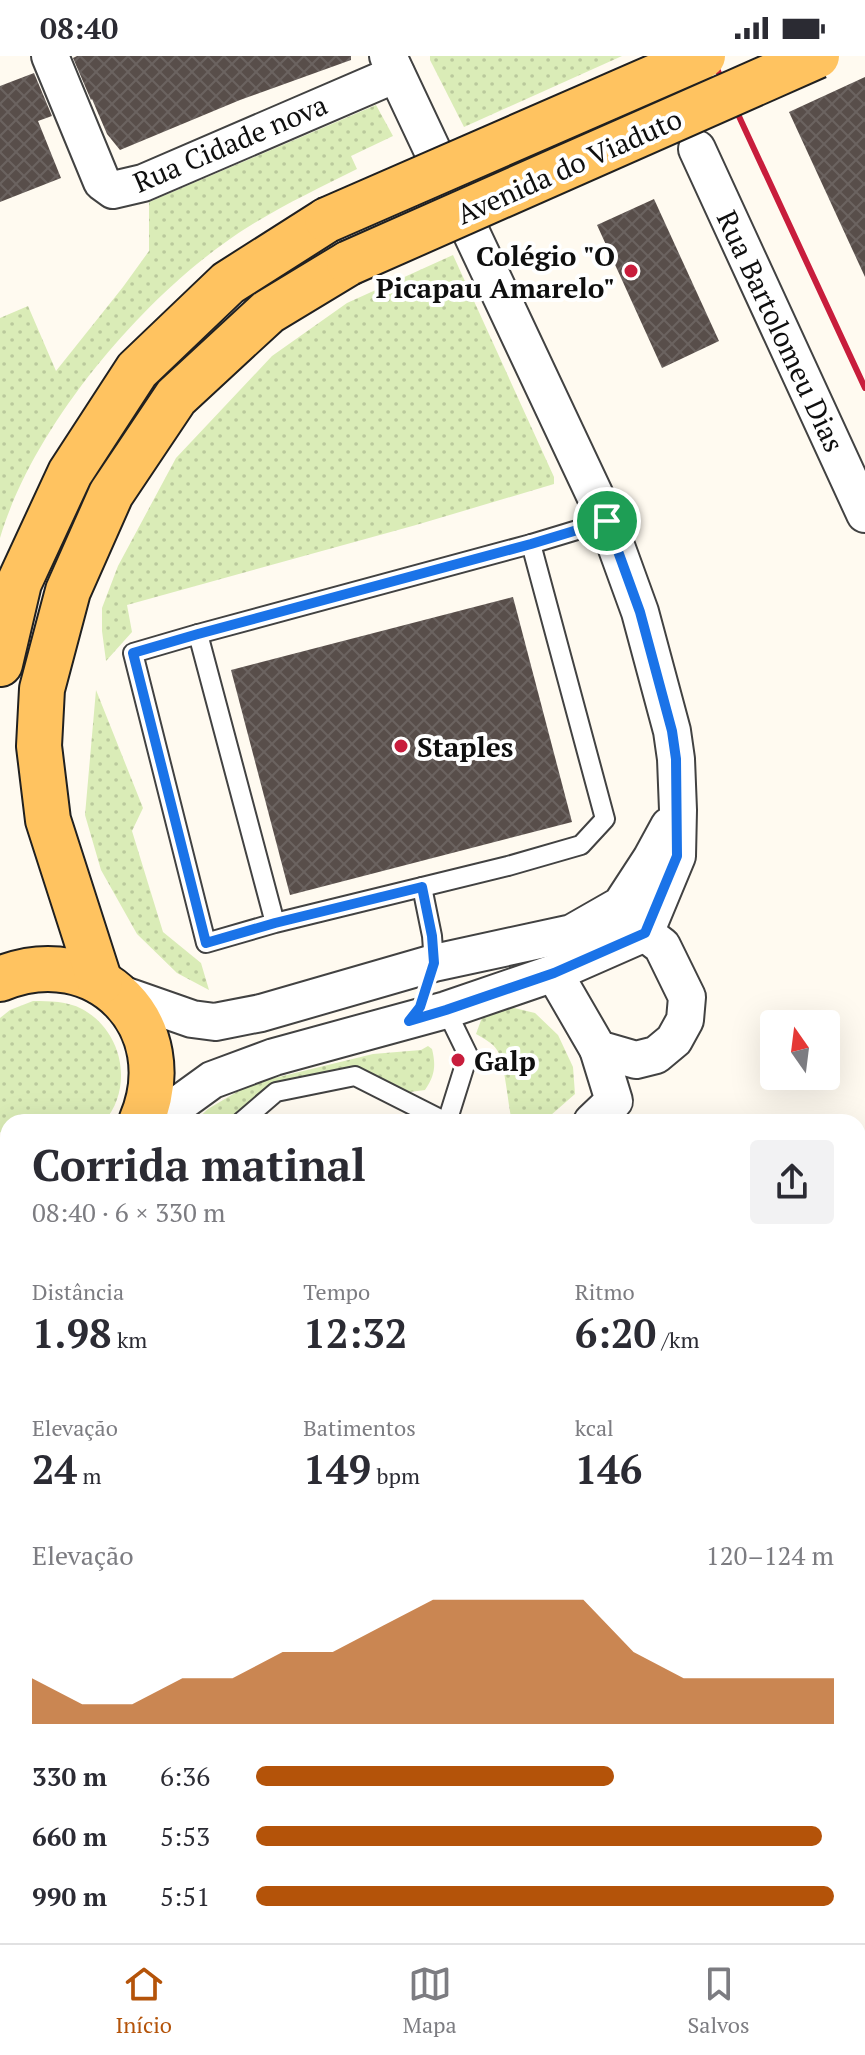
<!DOCTYPE html>
<html lang="pt">
<meta charset="utf-8">
<style>
:root{--surface:#fff;--page:#f2f2f3;--text:#2b2b33;--muted:#7c7c81;--line:#e1e1e2;--accent:#b45309}
body{margin:0;font-family:"PT Serif",serif;background:var(--page);color:var(--text);height:100vh;display:flex;flex-direction:column;font-size:30px;white-space:nowrap}
*{box-sizing:border-box;margin:0}
p{font-size:26px;color:var(--muted)}
.icon{flex:none;width:44px;height:44px;fill:none;stroke:currentColor;stroke-width:2;stroke-linecap:round;stroke-linejoin:round}
.map{position:relative;flex:1;overflow:hidden}
.side{position:absolute;left:0px;top:1058px;width:866px;height:830px;display:flex;flex-direction:column;background:var(--surface);border-radius:24px 24px 0 0;box-shadow:0 8px 32px #0002}
.side>*{flex:none}
.needle{width:52px;rotate:346deg}
.controls{position:absolute;left:760px;top:954px;display:grid;gap:16px}
.controls a{display:grid;place-items:center;width:80px;height:80px;border-radius:8px;background:var(--surface);box-shadow:0 8px 32px #0002;font-size:40px}
.pin{position:absolute;display:grid;place-items:center;width:68px;height:68px;color:#fff;margin:-34px;border:4px solid #fff;border-radius:50%;box-shadow:0 2px 8px #0007}
.round{display:grid;place-items:center;flex:none;width:84px;height:84px;border-radius:8px;background:var(--page)}
.summary{display:flex;align-items:center;justify-content:space-between;height:136px;padding:0 32px}
h1{font-size:44px;font-weight:700;line-height:60px}
.metrics{display:grid;grid-template-columns:repeat(3,1fr);gap:12px;height:136px;padding:8px 32px}
.metrics div{display:grid;align-content:center}
.metrics b{font-size:40px;font-weight:700}
.metrics small{font-size:22px;font-weight:400}
.metrics p{font-size:22px}
.chart{height:224px;padding:16px 32px}
.chart p{display:flex;justify-content:space-between}
.chart svg{width:100%;height:144px;margin-top:8px;fill:var(--accent);opacity:.7}
ul{padding:0 32px;list-style:none;font-size:26px}
li{display:grid;grid-template-columns:128px 96px 1fr;align-items:center;height:60px}
li i{height:20px;border-radius:10px;background:var(--accent)}
.status{display:flex;justify-content:space-between;align-items:center;height:56px;padding:0 40px;background:var(--surface);direction:ltr}
.status svg{height:22px;fill:currentColor}
.tab-bar{display:flex;justify-content:space-around;align-items:center;height:112px;border-top:2px solid var(--line);background:var(--surface);font-size:22px;color:var(--muted)}
.tab-bar a{display:grid;justify-items:center;gap:4px}
.tab-bar .current{color:var(--accent)}
.map>svg:first-child{display:block}
.grass{fill:url(#grass-dots)}
.pitch{fill:#eaf3c9}
.building{fill:url(#building-cross-hatch)}
.lines{fill:none;stroke-linecap:round;stroke-linejoin:round}
.service-casing{stroke:#424242;stroke-width:22}
.minor-casing{stroke:#424242;stroke-width:40}
.primary-casing{stroke:#202020;stroke-width:48}
.service{stroke:#fff;stroke-width:18}
.minor{stroke:#fff;stroke-width:36}
.primary{stroke:#ffc360;stroke-width:44}
.rail{stroke:#c81d3c;stroke-width:6}
.primary-bridge-casing{stroke:#202020;stroke-width:48;stroke-linecap:butt}
.primary-bridge{stroke:#ffc360;stroke-width:44}
.route-casing{stroke:#fff;stroke-width:16}
.route{stroke:#1a73e8;stroke-width:10}
.poi-dot{fill:#c81d3c;stroke:#fff;stroke-width:3}
.labels{text-anchor:middle;dominant-baseline:central;stroke-width:8;stroke-linejoin:round;paint-order:stroke}
.street-label{font-size:28px;fill:#0f0f0f;stroke:#fff}
.poi-label{font-size:28px;font-weight:bold;fill:#0f0f0f;stroke:#fff;text-anchor:start}
</style>
<div class="status"><b>08:40</b><svg viewBox="0 0 49 12"><path d="M0 12V9h3v3zM5 12V6h3v6zM10 12V3h3v9zM15 12V0h3v12zM26 1h20v11H26zM47 4h2v5h-2z"/></svg></div>
<div class="map">
<svg width="865" height="1887" viewBox="0 0 865 1887">
<defs>
<pattern id="grass-dots" width="8" height="8" patternUnits="userSpaceOnUse" patternTransform="scale(2)"><rect width="8" height="8" fill="#daecb7"/><path d="M2 2h.1M6 6h.1" fill="none" stroke="#bac99c" stroke-width="1.8" stroke-linecap="round"/></pattern>
<pattern id="building-cross-hatch" width="8" height="8" patternUnits="userSpaceOnUse" patternTransform="scale(2)"><rect width="8" height="8" fill="#584e4a"/><path d="M0 0l8 8M0 8l8-8" fill="none" stroke="#6b6360"/></pattern>
</defs>
<rect width="100%" height="100%" fill="#fffaf0"/>
<g class="grass">
<path d="M430,0H622L464,71L430,4Z"/>
<path d="M376,49L393,80L351,100L357,113C311,136 264,158 223,188C133,253 32,374 0,482V262L28,250L56,315L123,231L149,195V146Z"/>
<path d="M453,199L554,421V428L416,469L127,549L132,576L106,605L102,575V552L118,510L176,402L272,300L347,247Z"/>
<path d="M96,634L143,752L132,775L163,876L201,907L209,934L177,917L137,878L101,814L85,759Z"/>
<path d="M33,945C50,945 67,945 82,953C123,975 134,1031 104,1066H8V1082L0,1076V962L10,954Z"/>
<path d="M506,950L535,957L558,979L573,1011L575,1038L543,1066H512C508,1049 505,1006 497,994C493,987 483,982 476,978L484,956Z"/>
<path d="M428,990L432,993C436,1009 435,1020 425,1034L410,1036L354,1017L298,1029L233,1066H194L208,1053L250,1028L373,998L421,994Z"/>
<path d="M0,1200L8,1205V1400L0,1397Z"/>
<path d="M865,1654V1765L858,1771V1660Z"/>
<path d="M308,1880H384L376,1887H312Z"/>
</g>
<path class="pitch" d="M0,1438L8,1441V1530L0,1550Z"/>
<g class="building">
<path d="M77,0H351V4L240,44L120,94L107,78L92,43L91,44L73,2Z"/>
<path d="M34,17L52,60L38,65L61,122L0,146V30Z"/>
<path d="M865,21V221L789,56Z"/>
<path d="M654,143L719,285L662,312L597,169Z"/>
<path d="M513,541L572,766L290,839L231,614Z"/>
</g>
<g class="lines">
<g class="service-casing">
<g id="service">
<path d="M198,578L531,488L607,465"/>
<path d="M422,831L432,880L434,907"/>
<path d="M275,867L206,887L133,597L198,578L275,867L508,810L581,789L605,763L531,488"/>
<path d="M446,954L468,999L447,1066"/>
<path d="M241,1066L276,1036L355,1020L446,1066"/>
</g>
</g>
<g class="minor-casing">
<g id="minor">
<path d="M50,0L102,126L113,134L143,127L396,18"/>
<path d="M697,93L865,458"/>
<path d="M554,917L598,993L636,1004L656,999L674,984L685,964L687,941L662,890L645,877L622,873"/>
<path d="M112,935L192,963L215,966L261,957L434,907L572,877L621,849L651,803L669,770"/>
<path d="M154,1066L212,1024L274,1001L446,954L554,917L645,877L677,800L678,754L676,703L672,675L640,556L607,465L388,0"/>
<path d="M592,1066L614,1045L598,993"/>
<path d="M858,1469L865,1477"/>
<path d="M858,1584L865,1578"/>
<path d="M850,1880L856,1887"/>
<path d="M789,1887L797,1880"/>
</g>
</g>
<g class="primary-casing">
<g id="primary">
<path d="M0,608L19,527L70,417L137,314L228,227L327,164"/>
<path d="M0,923C97,883 182,970 141,1066"/>
<path d="M100,926L48,764L39,690L42,633L68,535L111,438L176,341L268,256L349,207"/>
<path d="M0,1129L8,1143"/>
<path d="M232,1880L236,1887"/>
<path d="M276,1880L280,1887"/>
</g>
</g>
<use href="#service" class="service"/>
<use href="#minor" class="minor"/>
<use href="#primary" class="primary"/>
<path class="rail" d="M711,0L865,332"/>
<g class="primary-bridge-casing">
<g id="primary-bridge">
<path d="M327,164L703,0"/>
<path d="M349,207L817,0"/>
</g>
</g>
<use href="#primary-bridge" class="primary-bridge"/>
</g>
<g class="lines">
<g class="route-casing">
<path id="route" d="M607,465L640,556L672,675L676,703L677,800L645,877L554,917L446,954L409,965L420,951L434,907L432,880L422,831L275,867L206,887L133,597L198,578L531,488Z"/>
</g>
<use href="#route" class="route"/>
</g>
<g class="poi-dot">
<circle cx="631" cy="215" r="8"/>
<circle cx="401" cy="690" r="8"/>
<circle cx="458" cy="1004" r="8"/>
</g>
<g class="labels">
<g class="street-label">
<text transform="translate(230 87) rotate(-23)">Rua Cidade nova</text>
<text transform="translate(569 110) rotate(-24)">Avenida do Viaduto</text>
<text transform="translate(781 275) rotate(65)">Rua Bartolomeu Dias</text>
</g>
<g class="poi-label">
<text x="615" y="199" text-anchor="end">Colégio "O<tspan x="615" dy="32">Picapau Amarelo"</tspan></text>
<text x="417" y="690">Staples</text>
<text x="474" y="1004">Galp</text>
</g>
</g>
</svg>
<div class="controls">
<a><svg class="needle" viewBox="-14 -14 28 28"><path d="M0-13l5 13h-10z" fill="#e53935"/><path d="M0 13l5-13h-10z" fill="#7c7c81"/></svg></a>
</div>
<div class="pin" style="left:607px;top:465px;background:#1e9e55"><svg class="icon" aria-label="arrive" viewBox="0 0 24 24"><path d="M6 21V4h12l-3 4 3 4H6"/></svg></div>
<section class="side">
<div class="summary"><div><h1>Corrida matinal</h1><p>08:40 · 6 × 330 m</p></div><a class="round"><svg class="icon" aria-label="share" viewBox="0 0 24 24"><path d="M12 15V3M7 8l5-5 5 5M5 13v7h14v-7"/></svg></a></div>
<div class="metrics">
<div><p>Distância</p><b>1.98<small> km</small></b></div>
<div><p>Tempo</p><b>12:32</b></div>
<div><p>Ritmo</p><b>6:20<small> /km</small></b></div>
</div>
<div class="metrics">
<div><p>Elevação</p><b>24<small> m</small></b></div>
<div><p>Batimentos</p><b>149<small> bpm</small></b></div>
<div><p>kcal</p><b>146</b></div>
</div>
<div class="chart"><p><span>Elevação</span>120–124 m</p>
<svg viewBox="0 0 160 44" preserveAspectRatio="none"><path d="M0 44V30L10 38L20 38L30 30L40 30L50 22L60 22L70 14L80 6L90 6L100 6L110 6L120 22L130 30L140 30L150 30L160 30V44z"/></svg>
</div>
<ul>
<li><b>330 m</b>6:36<i style="width:62%"></i></li>
<li><b>660 m</b>5:53<i style="width:98%"></i></li>
<li><b>990 m</b>5:51<i style="width:100%"></i></li>
</ul>
</section>
</div>
<nav class="tab-bar">
<a class="current"><svg class="icon" aria-label="home" viewBox="0 0 24 24"><path d="M3 11l9-7 9 7M6 9v11h12V9"/></svg>Início</a>
<a><svg class="icon" aria-label="map" viewBox="0 0 24 24"><path d="M3 6l6-2 6 2 6-2v14l-6 2-6-2-6 2zM9 4v14M15 6v14"/></svg>Mapa</a>
<a><svg class="icon" aria-label="saved" viewBox="0 0 24 24"><path d="M7 4h10v16l-5-4-5 4z"/></svg>Salvos</a>
</nav>
